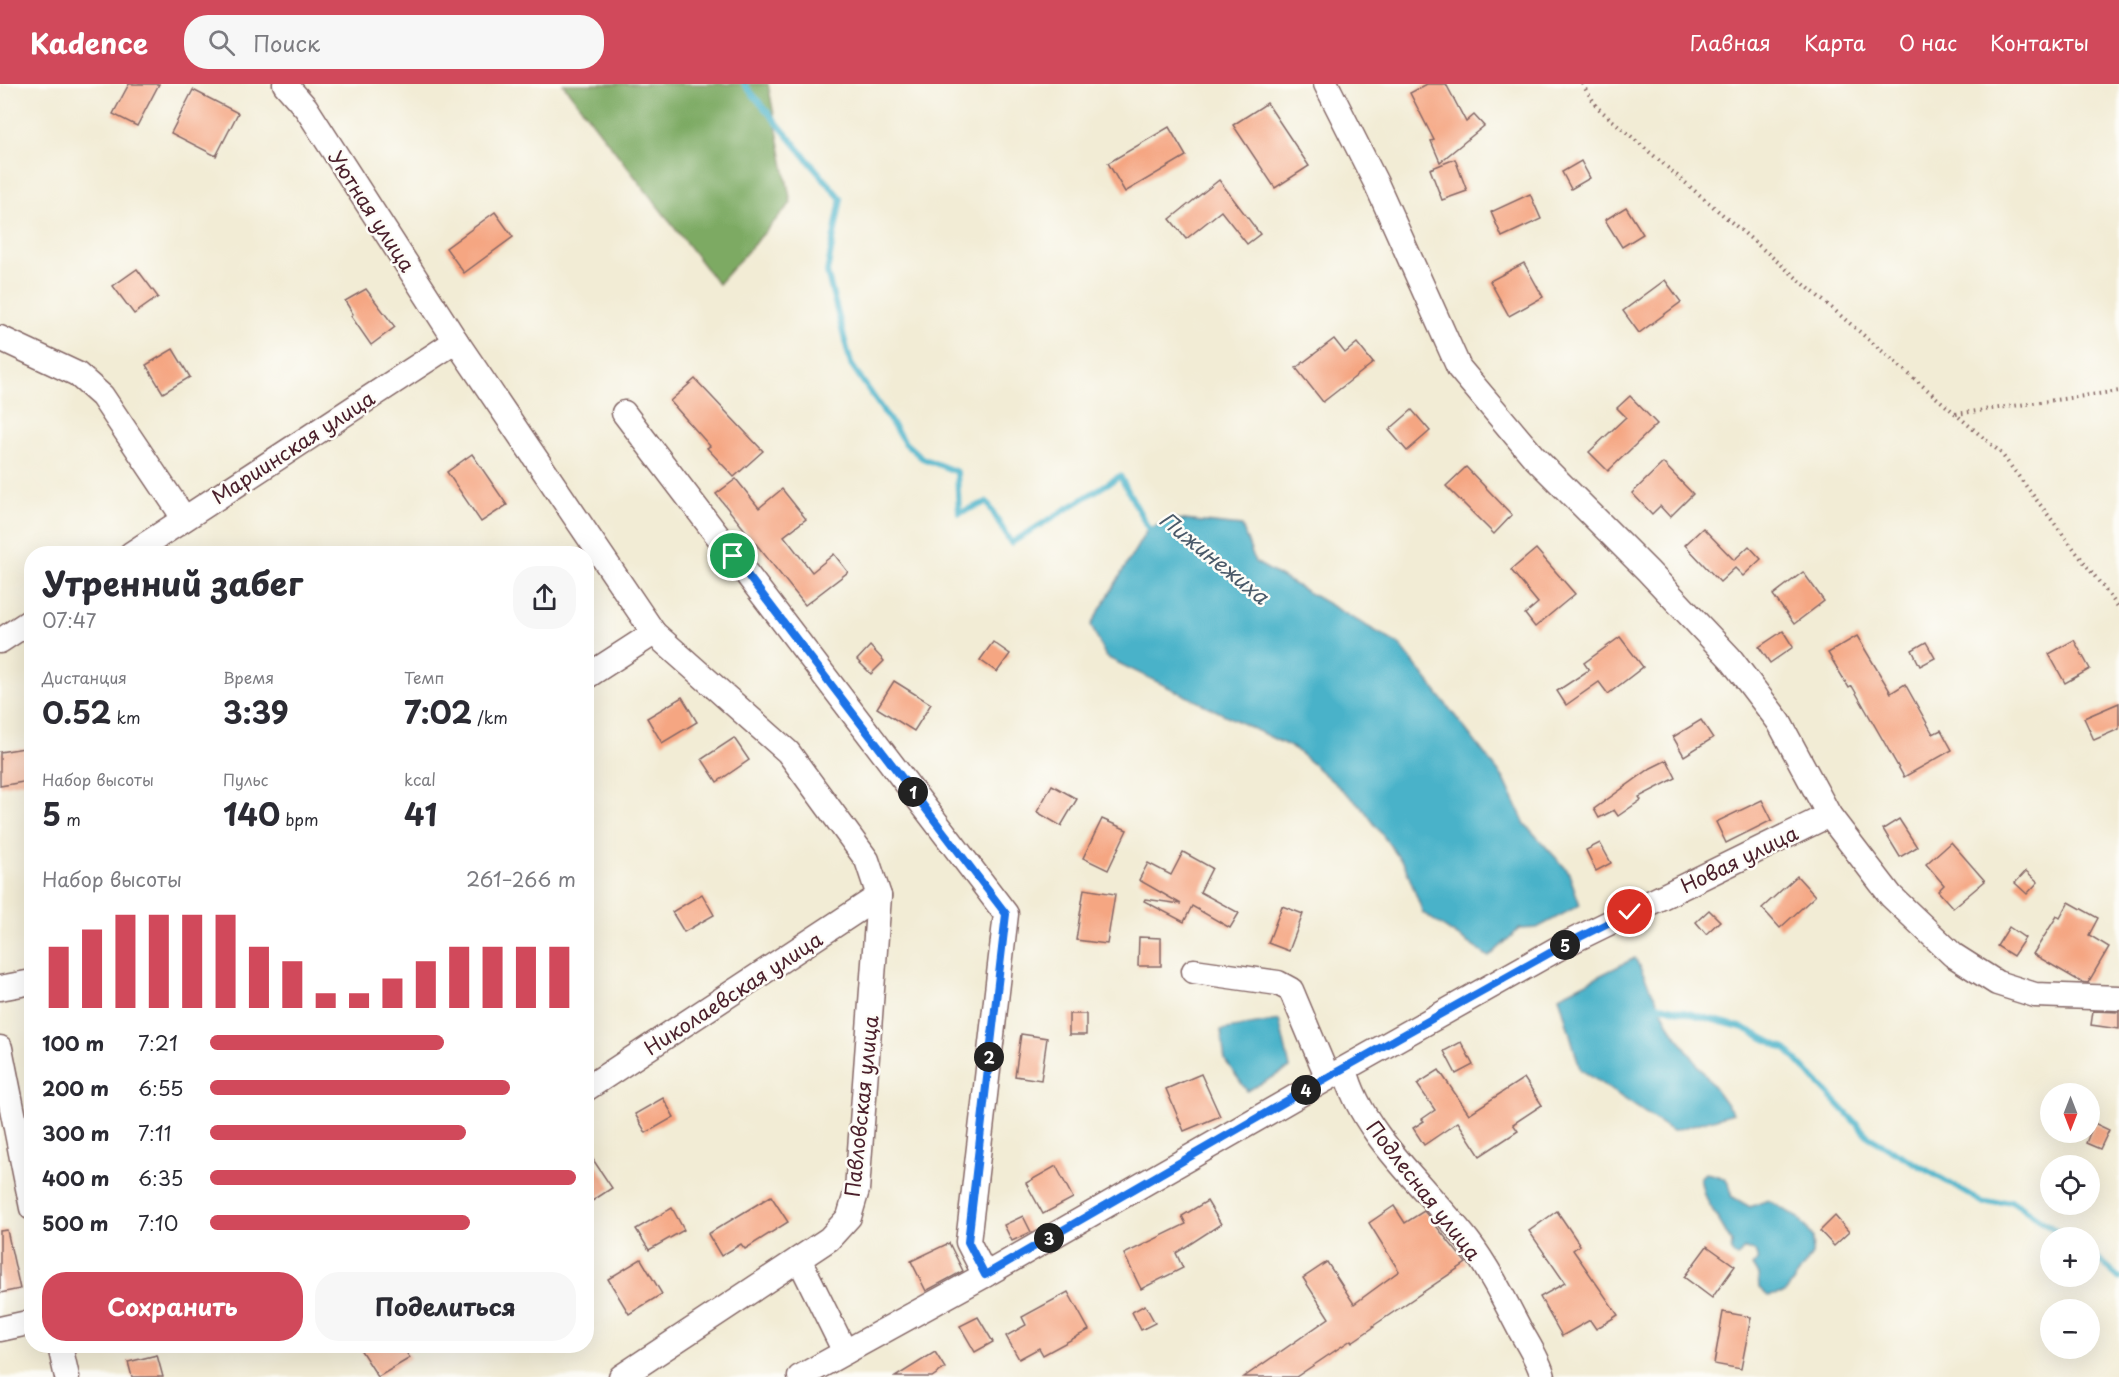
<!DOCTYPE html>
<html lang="ru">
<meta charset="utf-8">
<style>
:root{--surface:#fff;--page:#f7f7f7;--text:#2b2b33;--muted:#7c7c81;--accent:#d1495b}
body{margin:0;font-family:"Playpen Sans",sans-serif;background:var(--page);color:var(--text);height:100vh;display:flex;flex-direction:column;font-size:22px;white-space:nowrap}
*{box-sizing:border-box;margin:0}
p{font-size:20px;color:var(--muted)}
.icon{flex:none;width:33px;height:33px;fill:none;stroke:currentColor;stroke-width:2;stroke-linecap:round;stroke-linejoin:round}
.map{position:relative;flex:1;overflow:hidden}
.side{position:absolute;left:24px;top:462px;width:570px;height:807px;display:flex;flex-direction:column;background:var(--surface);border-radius:24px;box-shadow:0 6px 24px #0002}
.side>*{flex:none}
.needle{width:39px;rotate:180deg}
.controls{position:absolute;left:2040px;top:999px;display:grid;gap:12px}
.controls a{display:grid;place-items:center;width:60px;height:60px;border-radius:50%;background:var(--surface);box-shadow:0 6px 24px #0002;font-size:30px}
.pin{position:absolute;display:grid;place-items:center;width:51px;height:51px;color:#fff;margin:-26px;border:3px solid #fff;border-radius:50%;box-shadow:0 2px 6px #0007}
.km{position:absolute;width:30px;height:30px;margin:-15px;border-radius:50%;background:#222;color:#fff;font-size:16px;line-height:30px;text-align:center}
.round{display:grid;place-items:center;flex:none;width:63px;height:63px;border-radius:24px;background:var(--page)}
.head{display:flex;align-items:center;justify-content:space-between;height:102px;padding:0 18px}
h1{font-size:33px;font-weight:700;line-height:45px}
.stats{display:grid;grid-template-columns:repeat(3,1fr);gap:9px;height:102px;padding:6px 18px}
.stats div{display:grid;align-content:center}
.stats b{font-size:30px;font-weight:700}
.stats small{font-size:16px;font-weight:400}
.stats p{font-size:16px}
.chart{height:168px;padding:12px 18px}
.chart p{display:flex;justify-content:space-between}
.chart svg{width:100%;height:108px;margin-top:6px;stroke:var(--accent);stroke-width:6}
.cta{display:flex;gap:12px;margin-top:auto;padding:12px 18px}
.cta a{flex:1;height:69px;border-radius:24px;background:var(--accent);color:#fff;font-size:24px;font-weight:700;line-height:69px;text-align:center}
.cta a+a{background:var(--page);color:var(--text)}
ul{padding:0 18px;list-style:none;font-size:20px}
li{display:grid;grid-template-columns:96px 72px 1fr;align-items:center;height:45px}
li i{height:15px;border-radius:8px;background:var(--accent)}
header{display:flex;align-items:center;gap:36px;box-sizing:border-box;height:84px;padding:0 30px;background:var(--accent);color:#fff}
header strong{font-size:28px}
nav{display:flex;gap:33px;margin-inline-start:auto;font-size:21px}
.search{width:420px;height:54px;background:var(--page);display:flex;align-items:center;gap:15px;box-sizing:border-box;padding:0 21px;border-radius:24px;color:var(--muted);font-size:22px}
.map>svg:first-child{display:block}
.forest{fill:#7daa63;stroke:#646447;stroke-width:1.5}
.water{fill:#4ab2c9;stroke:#4a687a;stroke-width:1.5}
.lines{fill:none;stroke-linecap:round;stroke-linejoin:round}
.stream{stroke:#4ab2c9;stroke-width:6}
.building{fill:#f5a682}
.minor-casing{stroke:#856766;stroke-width:27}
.path{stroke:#856766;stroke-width:4;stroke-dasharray:1.5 4.5;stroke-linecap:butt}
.minor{stroke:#fff;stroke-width:24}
.route-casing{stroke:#fff;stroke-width:12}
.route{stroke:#1a73e8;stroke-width:8}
.labels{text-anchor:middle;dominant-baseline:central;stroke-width:5;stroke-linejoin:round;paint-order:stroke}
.street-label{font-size:20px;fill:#4a1f2b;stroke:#fdfcf7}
.water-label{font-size:21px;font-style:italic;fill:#4a5a6a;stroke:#fdfcf7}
</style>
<header>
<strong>Kadence</strong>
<div class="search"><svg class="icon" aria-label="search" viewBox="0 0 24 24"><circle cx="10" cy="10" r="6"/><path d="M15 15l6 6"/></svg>Поиск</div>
<nav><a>Главная</a><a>Карта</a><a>О нас</a><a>Контакты</a></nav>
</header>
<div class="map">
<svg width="2119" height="1293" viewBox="0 0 2119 1293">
<rect width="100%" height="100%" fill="#fdfcf7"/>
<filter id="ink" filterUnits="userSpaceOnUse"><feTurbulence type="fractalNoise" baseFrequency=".0167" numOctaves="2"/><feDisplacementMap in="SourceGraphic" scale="12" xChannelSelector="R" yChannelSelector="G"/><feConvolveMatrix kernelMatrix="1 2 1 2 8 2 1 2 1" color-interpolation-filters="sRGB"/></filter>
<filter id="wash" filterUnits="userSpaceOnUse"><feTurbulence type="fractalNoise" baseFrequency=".008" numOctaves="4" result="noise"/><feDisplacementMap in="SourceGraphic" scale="24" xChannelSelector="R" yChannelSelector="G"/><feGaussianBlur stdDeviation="1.35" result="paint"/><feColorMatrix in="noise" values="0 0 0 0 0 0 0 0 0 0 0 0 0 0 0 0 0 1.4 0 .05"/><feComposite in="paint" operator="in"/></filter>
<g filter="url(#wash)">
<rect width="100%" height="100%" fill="#f2ecd5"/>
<path class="forest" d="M563,0H768L791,119L718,200Z"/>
<g class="water">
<path d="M1174,435L1242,442L1255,478L1400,561L1504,695L1525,740L1568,787L1580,821L1537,844L1519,845L1489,873L1423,829L1405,782L1362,723L1295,665L1106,573L1091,541L1148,444Z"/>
<path d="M1635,874L1671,944L1733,1029L1672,1047L1580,985L1559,912Z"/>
<path d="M1279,936L1290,984L1247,1007L1225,976L1221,946Z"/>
<path d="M1705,1089C1720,1091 1732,1095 1731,1112L1750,1123L1768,1116L1799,1134L1813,1153L1812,1171L1785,1209L1768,1212L1759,1204L1758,1191L1752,1182L1758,1176L1755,1167L1744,1165L1737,1173C1731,1169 1731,1166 1732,1159L1704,1111L1700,1094Z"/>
</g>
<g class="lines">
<g class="stream">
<path d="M744,0L841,115L827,188L851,280L905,359L922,374L957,388L959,429L987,418L1011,459L1120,392L1148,444L1153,447"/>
<path d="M1654,920L1744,944L1787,966L1869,1053L1984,1119L2012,1117L2067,1154"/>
<path d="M2090,1168L2119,1194"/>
</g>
</g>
<g id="blocks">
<g class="building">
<path d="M129,0H159L137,42L113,30Z"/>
<path d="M1427,0H1446L1466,38L1474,31L1484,42L1440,78L1431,57L1434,56L1410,9Z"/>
<path d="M193,6L238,29L216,72L171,49Z"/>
<path d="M1267,19L1309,82L1275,104L1233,41Z"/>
<path d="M1169,43L1186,72L1125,108L1108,79Z"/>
<path d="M1455,75L1467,107L1442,116L1430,85Z"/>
<path d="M1581,77L1590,94L1571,105L1562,88Z"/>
<path d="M1219,96L1260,150L1247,160L1221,127L1186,155L1170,135Z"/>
<path d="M1530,110L1541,135L1502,153L1491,128Z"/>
<path d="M1626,123L1643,150L1622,163L1605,136Z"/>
<path d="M495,128L513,153L464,189L446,164Z"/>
<path d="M1524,179L1543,213L1509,232L1490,197Z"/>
<path d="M137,185L158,213L134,230L113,202Z"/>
<path d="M1665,196L1681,218L1639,249L1623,227Z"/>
<path d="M366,205L395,243L371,261L351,232L353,230L345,217Z"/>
<path d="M1334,255L1345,269L1357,259L1373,279L1323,318L1296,284Z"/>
<path d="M173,265L190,293L163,309L146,281Z"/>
<path d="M695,295L763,367L734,393L707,364L710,362L670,317Z"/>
<path d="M1630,312L1657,340L1608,387L1589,368L1626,333L1617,324Z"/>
<path d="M1412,326L1430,347L1407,367L1389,346Z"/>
<path d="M472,370L507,421L481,438L447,388Z"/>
<path d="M1663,379L1693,410L1670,433L1660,422L1652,430L1632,409Z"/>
<path d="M1466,383L1512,431L1494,450L1446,402Z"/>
<path d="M736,395L759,424L782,405L806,435L784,452L812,488L834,470L848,488L805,521L716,410Z"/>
<path d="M1703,444L1734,476L1749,462L1761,475L1743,492L1735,484L1720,498L1685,461Z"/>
<path d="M1536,465L1575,510L1535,543L1525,530L1538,519L1511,486Z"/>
<path d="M1803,488L1824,517L1794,540L1773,511Z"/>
<path d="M1783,547L1793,563L1770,579L1759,563Z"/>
<path d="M1857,552L1891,609L1905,600L1933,650L1941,646L1952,666L1904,693L1852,602L1849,604L1828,569Z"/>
<path d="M1620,553L1643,583L1608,610L1599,598L1566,621L1557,607L1589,586L1584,579Z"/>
<path d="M2074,556L2090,585L2065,599L2049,570Z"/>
<path d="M993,558L1010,570L997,588L980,576Z"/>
<path d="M1926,558L1935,574L1920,582L1912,566Z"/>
<path d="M870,562L884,577L871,590L857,576Z"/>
<path d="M894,597L931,620L914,647L877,624Z"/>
<path d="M682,613L697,638L662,659L647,634Z"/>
<path d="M2119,619V645L2094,656L2084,634Z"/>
<path d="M1701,636L1713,654L1684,672L1673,653Z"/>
<path d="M734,654L749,676L717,698L702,675Z"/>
<path d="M24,664L29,697L0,702V668Z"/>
<path d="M1667,676L1676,694L1639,713L1641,716L1618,732L1614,726L1599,734L1594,725L1651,684Z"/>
<path d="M1052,701L1077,715L1061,742L1037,728Z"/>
<path d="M1762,716L1772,736L1726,759L1716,738Z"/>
<path d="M1102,735L1127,746L1108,786L1083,774Z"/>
<path d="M1899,735L1917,763L1900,773L1883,745Z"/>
<path d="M1951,758L1985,797L1953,824L1938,807L1944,801L1926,780Z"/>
<path d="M1600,759L1611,779L1596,787L1586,766Z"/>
<path d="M1183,768L1212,784L1200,808L1239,829L1230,844L1192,822L1184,838L1144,817L1145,815L1181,820L1139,796L1148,779L1171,791Z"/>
<path d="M2026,787L2038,798L2027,810L2015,799Z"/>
<path d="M1797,792L1815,812L1780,844L1762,824Z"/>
<path d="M1084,805L1115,810L1107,860L1076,856Z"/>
<path d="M702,810L714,831L684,848L672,828Z"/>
<path d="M2069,818L2098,834L2089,851L2109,863L2088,899L2081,898L2033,870L2057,832L2060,834Z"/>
<path d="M1282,822L1303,830L1289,867L1268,859Z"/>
<path d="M1709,826L1720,837L1706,850L1696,838Z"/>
<path d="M2009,843L2025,854L2013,872L1997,862Z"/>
<path d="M1139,853L1161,854V882H1138Z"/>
<path d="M2093,927L2119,928V945L2091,941Z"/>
<rect x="1069" y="930" width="17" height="21"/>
<path d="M1021,950L1047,954L1041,996L1015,992Z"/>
<path d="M1461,958L1473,981L1456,990L1444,967Z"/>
<path d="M1439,986L1469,1030L1524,994L1542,1021L1513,1040L1518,1047L1480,1072L1458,1038L1424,1061L1413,1044L1424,1037L1422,1035L1435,1026L1417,1000Z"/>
<path d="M1201,990L1220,1032L1184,1047L1166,1005Z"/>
<path d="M663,1014L674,1033L646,1049L635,1030Z"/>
<path d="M2094,1039L2109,1046L2100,1065L2086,1059Z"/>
<path d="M586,1065L612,1104L586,1121Z"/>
<path d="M1056,1082L1073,1114L1043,1130L1026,1099Z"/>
<path d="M771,1112L788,1138L745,1165L741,1160L721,1172L708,1150Z"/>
<path d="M1207,1117L1221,1140L1176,1169L1183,1184L1141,1205L1124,1170L1186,1140L1182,1132Z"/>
<path d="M1394,1122L1405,1139L1424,1127L1466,1179L1373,1242L1374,1243L1352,1258L1351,1256L1296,1293H1244L1329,1234L1303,1194L1327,1178L1354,1220L1399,1187L1369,1139Z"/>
<path d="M672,1124L684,1146L649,1166L636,1145Z"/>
<path d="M1557,1127L1580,1161L1573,1166L1618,1231L1596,1245L1590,1236L1562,1252L1540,1213L1565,1199L1529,1147Z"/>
<path d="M1023,1132L1031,1148L1012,1157L1004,1141Z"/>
<path d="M1835,1132L1849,1148L1834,1162L1820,1147Z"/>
<path d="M7,1146L20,1205L0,1209V1147Z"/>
<path d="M949,1159L963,1187L926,1207L911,1177Z"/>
<path d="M1707,1162L1735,1182L1712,1214L1684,1193Z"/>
<path d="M641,1175L662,1210L629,1230L608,1195Z"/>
<path d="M1068,1208L1089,1246L1043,1271L1039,1264L1019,1275L1006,1252L1026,1241L1022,1233Z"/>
<path d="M1145,1221L1155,1239L1141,1246L1132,1228Z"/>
<path d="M1723,1228L1751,1233L1741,1285L1714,1280Z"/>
<path d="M978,1233L993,1258L975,1268L960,1242Z"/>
<path d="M358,1262H402L410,1274L378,1293Z"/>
<path d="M935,1268L945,1284L932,1293H895Z"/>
<path d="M157,1271L163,1293H132L128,1278Z"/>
</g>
</g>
</g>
<g filter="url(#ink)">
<use href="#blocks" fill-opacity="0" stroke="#856766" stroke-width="1.5"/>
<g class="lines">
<g class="minor-casing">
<g id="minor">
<path d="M285,0L306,24L456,257L654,549L788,668L867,776L879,812L857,1106L849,1133L829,1155L621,1293"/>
<path d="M1326,0L1376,99L1459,284L1533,372L1648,487L1730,574L1779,638L1829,731L1891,812L1953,871L1997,899L2035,911L2119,914"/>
<path d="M0,254L77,290L102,312L184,434"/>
<path d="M624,329L1006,830L968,1158L985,1191"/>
<path d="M131,470L456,257"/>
<path d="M0,557L32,536"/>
<path d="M586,593L654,549"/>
<path d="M1194,887L1278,899L1291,906L1328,994"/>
<path d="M0,904L32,898"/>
<path d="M0,964L32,1124"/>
<path d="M1345,985C1360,1049 1428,1105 1468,1157C1488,1183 1504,1215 1519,1244C1527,1259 1539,1276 1543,1293"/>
<path d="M586,1005L879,812"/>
<path d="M799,1175L845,1268"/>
<path d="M0,1245L32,1238"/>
<path d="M60,1262L67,1293"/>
<path d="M800,1293L985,1191L1328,994L1564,861L1829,731"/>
</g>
</g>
<g class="path">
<path d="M1582,0L1598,24L2000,368L2119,524"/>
<path d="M1956,330L2119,307"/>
</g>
<use href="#minor" class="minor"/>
</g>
</g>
<g class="lines" filter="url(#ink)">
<g class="route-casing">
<path id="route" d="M733,472L1006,830L968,1158L985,1191L1328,993L1564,861L1630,828"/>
</g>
<use href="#route" class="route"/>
</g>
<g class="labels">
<g class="street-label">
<text transform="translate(372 127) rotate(57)">Уютная улица</text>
<text transform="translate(293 363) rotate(-33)">Мариинская улица</text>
<text transform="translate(1739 775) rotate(-26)">Новая улица</text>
<text transform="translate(733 909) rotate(-33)">Николаевская улица</text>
<text transform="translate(861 1022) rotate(-84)">Павловская улица</text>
<text transform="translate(1424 1106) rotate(52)">Подлесная улица</text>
</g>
<g class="water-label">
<text transform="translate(1215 473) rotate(39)">Пижинежиха</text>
</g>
</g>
</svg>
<div class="controls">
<a><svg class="needle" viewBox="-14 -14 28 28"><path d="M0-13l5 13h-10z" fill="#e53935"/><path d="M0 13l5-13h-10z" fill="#7c7c81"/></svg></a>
<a><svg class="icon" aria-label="locate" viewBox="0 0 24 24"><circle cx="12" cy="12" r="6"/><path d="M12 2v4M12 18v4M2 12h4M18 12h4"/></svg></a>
<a>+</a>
<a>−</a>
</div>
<div class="pin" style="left:733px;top:472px;background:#1e9e55"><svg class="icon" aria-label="arrive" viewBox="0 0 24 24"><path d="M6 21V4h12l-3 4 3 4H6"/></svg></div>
<div class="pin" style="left:1630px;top:828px;background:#d93025"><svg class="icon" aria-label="check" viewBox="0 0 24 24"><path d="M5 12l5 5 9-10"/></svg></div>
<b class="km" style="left:913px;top:708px">1</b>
<b class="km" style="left:989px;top:973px">2</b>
<b class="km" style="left:1049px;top:1154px">3</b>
<b class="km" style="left:1306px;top:1006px">4</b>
<b class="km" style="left:1565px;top:861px">5</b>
<section class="side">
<div class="head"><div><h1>Утренний забег</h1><p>07:47</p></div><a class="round"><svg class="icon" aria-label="share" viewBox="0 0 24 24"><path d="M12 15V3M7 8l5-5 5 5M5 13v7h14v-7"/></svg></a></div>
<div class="stats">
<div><p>Дистанция</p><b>0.52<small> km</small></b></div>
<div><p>Время</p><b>3:39</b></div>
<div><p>Темп</p><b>7:02<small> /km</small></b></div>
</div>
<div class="stats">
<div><p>Набор высоты</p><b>5<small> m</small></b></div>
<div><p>Пульс</p><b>140<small> bpm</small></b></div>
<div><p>kcal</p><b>41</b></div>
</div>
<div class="chart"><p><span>Набор высоты</span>261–266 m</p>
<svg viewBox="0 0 160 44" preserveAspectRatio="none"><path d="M5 44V19M15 44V12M25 44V6M35 44V6M45 44V6M55 44V6M65 44V19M75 44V25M85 44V38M95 44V38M105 44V32M115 44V25M125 44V19M135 44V19M145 44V19M155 44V19"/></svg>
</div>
<ul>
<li><b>100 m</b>7:21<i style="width:64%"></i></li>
<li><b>200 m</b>6:55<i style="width:82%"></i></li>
<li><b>300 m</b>7:11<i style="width:70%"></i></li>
<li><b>400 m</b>6:35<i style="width:100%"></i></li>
<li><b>500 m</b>7:10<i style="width:71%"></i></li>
</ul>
<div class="cta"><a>Сохранить</a><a>Поделиться</a></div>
</section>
</div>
